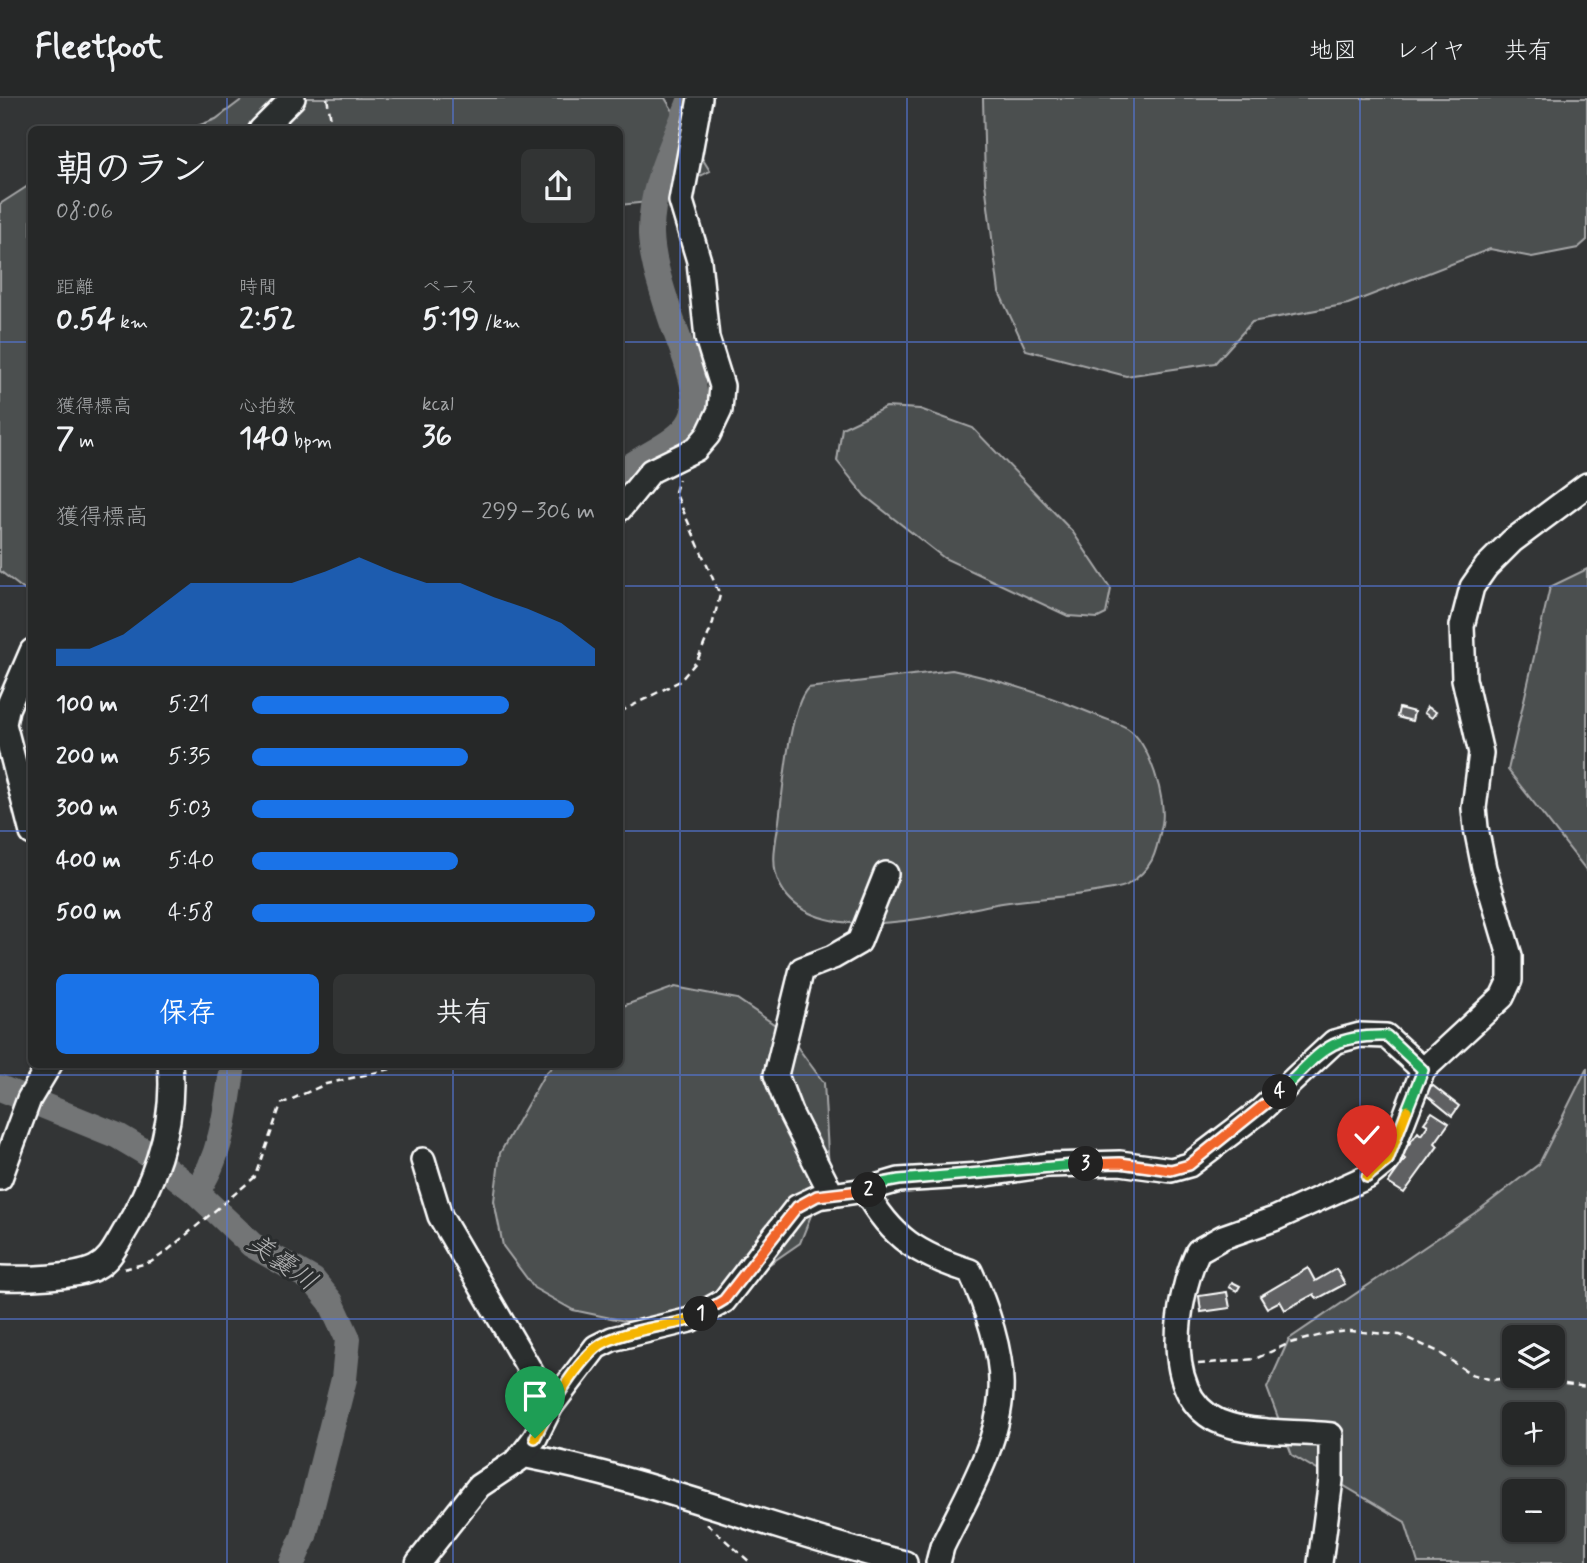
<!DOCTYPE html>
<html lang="ja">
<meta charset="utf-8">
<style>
:root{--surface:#262828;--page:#323434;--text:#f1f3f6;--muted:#a4a6a8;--line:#424445;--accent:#1a73e8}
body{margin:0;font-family:Mynerve,"Klee One",sans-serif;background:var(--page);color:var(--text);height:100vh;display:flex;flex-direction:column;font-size:26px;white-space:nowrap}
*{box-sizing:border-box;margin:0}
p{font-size:23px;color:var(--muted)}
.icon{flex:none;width:38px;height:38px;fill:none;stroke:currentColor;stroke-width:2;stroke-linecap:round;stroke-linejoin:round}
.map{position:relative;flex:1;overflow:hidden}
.drawer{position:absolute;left:28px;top:28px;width:595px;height:942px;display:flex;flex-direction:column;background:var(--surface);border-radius:10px;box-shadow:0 2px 5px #0004,0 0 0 2px var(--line)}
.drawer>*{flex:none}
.controls{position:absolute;left:1502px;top:1227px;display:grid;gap:14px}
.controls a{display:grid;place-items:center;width:63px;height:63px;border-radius:10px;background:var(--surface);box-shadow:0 2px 5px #0004,0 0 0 2px var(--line);font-size:35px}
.pin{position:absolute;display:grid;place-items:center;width:60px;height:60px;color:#fff;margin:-72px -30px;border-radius:50% 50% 50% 0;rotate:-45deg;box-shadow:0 0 7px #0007}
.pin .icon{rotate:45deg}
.km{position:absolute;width:35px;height:35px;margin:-18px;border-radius:50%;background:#222;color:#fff;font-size:19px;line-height:35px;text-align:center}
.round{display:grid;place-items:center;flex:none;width:74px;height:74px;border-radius:10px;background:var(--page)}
.overview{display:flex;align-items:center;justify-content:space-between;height:119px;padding:0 28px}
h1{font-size:38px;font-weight:700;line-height:52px}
.figures{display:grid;grid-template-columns:repeat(3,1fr);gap:10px;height:119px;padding:7px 28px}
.figures div{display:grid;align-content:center}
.figures b{font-size:30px;font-weight:700}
.figures small{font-size:19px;font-weight:400}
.figures p{font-size:19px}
.chart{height:196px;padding:14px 28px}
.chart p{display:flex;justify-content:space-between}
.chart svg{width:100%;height:126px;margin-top:7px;fill:var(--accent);opacity:.7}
.button{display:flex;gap:14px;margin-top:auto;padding:14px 28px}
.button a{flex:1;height:80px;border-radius:10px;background:var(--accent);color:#fff;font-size:28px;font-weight:700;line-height:80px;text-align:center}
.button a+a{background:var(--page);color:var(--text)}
ul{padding:0 28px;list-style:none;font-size:23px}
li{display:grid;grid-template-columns:112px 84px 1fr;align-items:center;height:52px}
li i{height:18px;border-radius:9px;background:var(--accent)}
header{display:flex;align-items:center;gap:42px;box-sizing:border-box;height:98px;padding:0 35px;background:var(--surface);border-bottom:2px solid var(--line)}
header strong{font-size:33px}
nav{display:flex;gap:38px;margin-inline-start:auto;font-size:24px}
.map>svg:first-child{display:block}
.green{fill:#4c4f50;stroke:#a6a7a8;stroke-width:2;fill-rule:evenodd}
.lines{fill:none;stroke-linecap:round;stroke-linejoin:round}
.river{stroke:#737576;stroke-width:26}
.building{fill:#5f6162;stroke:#fff;stroke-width:2}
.minor-casing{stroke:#fff;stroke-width:28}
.path{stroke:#fff;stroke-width:2.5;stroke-dasharray:7 5;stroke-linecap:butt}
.minor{stroke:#2a2d2e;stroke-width:23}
.split-1-casing{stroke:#fff;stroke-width:14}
.split-2-casing{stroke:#fff;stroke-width:14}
.split-3-casing{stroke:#fff;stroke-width:14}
.split-4-casing{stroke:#fff;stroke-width:14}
.split-5-casing{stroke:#fff;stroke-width:14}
.split-6-casing{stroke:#fff;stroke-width:14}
.split-1{stroke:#f5b400;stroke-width:9}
.split-2{stroke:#f0652b;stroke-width:9}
.split-3{stroke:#22a559;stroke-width:9}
.split-4{stroke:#f0652b;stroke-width:9}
.split-5{stroke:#22a559;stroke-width:9}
.split-6{stroke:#f5b400;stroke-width:9}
.grid{fill:none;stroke:#567ae2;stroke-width:2;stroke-opacity:0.55}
.labels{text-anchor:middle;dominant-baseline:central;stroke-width:6;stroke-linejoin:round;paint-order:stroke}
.water-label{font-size:26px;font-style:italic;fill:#b2b3b4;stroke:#2a2d2e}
</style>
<header>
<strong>Fleetfoot</strong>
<nav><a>地図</a><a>レイヤ</a><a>共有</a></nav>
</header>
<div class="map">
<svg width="1587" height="1465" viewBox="0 0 1587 1465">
<rect width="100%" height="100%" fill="#333536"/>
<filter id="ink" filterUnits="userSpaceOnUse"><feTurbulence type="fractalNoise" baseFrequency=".0143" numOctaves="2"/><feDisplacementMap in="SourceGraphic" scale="14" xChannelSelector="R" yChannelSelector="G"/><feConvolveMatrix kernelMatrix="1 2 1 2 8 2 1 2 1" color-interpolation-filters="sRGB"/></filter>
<g filter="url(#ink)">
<g class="green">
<path d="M244,0H665L710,73L648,104L620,107V32H187L216,21Z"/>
<path d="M983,0H1587V142L1578,150L1532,159L1490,151L1348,206L1252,224L1215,265L1126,278L1026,252L999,194L985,85Z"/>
<path d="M31,86V497L0,473V106Z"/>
<path d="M886,309L920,311L973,330L1072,433L1111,491L1106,516L1098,520L1068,518L944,460L865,398L837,363L842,330Z"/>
<path d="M1587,471V773L1508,672L1550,489Z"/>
<path d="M952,572C1000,582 1047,597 1093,616C1104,621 1117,624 1127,630C1149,644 1167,702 1162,726C1156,755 1154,770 1127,787C1120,791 1109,791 1101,793C1066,800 1031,800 996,806C941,816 811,854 779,785C770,766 776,742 779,723C783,693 789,609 808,590Z"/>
<path d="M675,889L737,901L787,935L824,985L829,1072L800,1145L754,1177L668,1222L625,1223L573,1212L534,1190L503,1148L494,1103L500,1055L544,977L555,966H620V909Z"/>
<path d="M1587,970V1465H1418L1405,1424L1292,1357L1267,1290L1289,1241L1479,1112L1539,1066ZM1514,1239H1552V1278H1514ZM1514,1316H1552V1354H1514ZM1514,1393H1552V1432H1514Z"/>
</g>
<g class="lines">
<g class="river">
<path d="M620,376C640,358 679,346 691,322C705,296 677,242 669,214C661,188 652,163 651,136C650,89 674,46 690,3L697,0"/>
<path d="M0,990L118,1038L145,1054L196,1094L252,1147L313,1182L331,1204L348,1241L344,1281L304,1438L292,1465"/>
<path d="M196,1094C222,1059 227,1008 233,966"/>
</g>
</g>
<g class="building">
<path d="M1427,609L1436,614L1432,620L1424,615Z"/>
<path d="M1399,610L1414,614L1412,623L1397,619Z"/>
<path d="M1432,987L1459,1008L1452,1018L1425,996Z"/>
<path d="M1432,1014L1449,1025L1435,1045L1438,1048L1404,1095L1388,1085L1405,1061L1401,1057L1418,1034L1421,1037L1428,1027L1424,1025Z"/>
<path d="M1308,1170L1315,1183L1336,1171L1345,1186L1317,1201L1314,1196L1285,1212L1280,1203L1267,1210L1260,1198Z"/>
<path d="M1232,1184L1240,1188L1237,1193L1229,1189Z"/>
<path d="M1227,1194L1230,1210L1201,1214L1199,1198Z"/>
</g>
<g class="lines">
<g class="minor-casing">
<g id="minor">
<path d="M261,32L293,0"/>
<path d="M620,411L651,373L696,351L708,337L720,312L722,288L707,240L699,163L681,103L700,0"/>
<path d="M32,553L7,611L4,626L32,735"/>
<path d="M423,1062L440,1118L551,1308"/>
<path d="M0,1080L29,1001L50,966"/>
<path d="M865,1092C891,1140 919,1157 970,1173C986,1207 1003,1255 1001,1293C999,1347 965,1401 942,1449L938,1465"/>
<path d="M832,1097L790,1014L776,977L802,871L833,859L859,844L886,776"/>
<path d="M0,1180C23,1181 75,1180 95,1170C109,1163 115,1150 122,1138C154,1086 176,1028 170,966"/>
<path d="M522,1357C653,1382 776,1433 905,1465"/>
<path d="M418,1465L479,1388L518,1362L535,1340L551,1308L596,1249L612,1241L690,1222L724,1203L797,1109L818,1099L865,1092L899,1082L980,1077L1048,1067L1120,1065L1171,1072L1189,1067L1260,1013L1334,944L1360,937L1386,938L1423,972"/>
<path d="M1320,1465L1331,1382V1337C1298,1333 1261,1336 1229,1327C1158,1308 1175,1202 1198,1153L1223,1139L1274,1121L1367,1079L1388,1062L1423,972L1502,899L1510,882V858L1484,770L1476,730L1474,710L1481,655L1464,581L1462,528L1472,489L1486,469L1512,443L1587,387"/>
</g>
</g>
<g class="path">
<path d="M327,0L333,32"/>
<path d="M620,614L680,583L697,563L712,528L720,497L675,394L679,381"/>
<path d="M124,1171L151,1164L167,1153L256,1078L281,1006L326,986L412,966"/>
<path d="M1198,1266L1255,1261L1290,1245L1330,1235L1350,1233L1400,1237L1437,1253L1471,1276L1492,1282L1516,1279L1587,1289"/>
<path d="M707,1426L751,1465"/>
</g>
<use href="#minor" class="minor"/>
</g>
</g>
<g class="lines" filter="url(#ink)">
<g class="split-1-casing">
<path id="split-1" d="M535,1340C548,1313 573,1270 596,1250C614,1234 665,1228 690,1222L701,1216"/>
</g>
<g class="split-2-casing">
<path id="split-2" d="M701,1216L724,1202L797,1109L817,1098L869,1092"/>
</g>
<g class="split-3-casing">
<path id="split-3" d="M869,1092L877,1086L899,1082L1086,1066"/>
</g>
<g class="split-4-casing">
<path id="split-4" d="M1086,1066L1120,1065L1171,1072L1189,1067L1280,994"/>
</g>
<g class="split-5-casing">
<path id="split-5" d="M1280,994C1320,956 1327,936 1387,938L1423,972L1407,1012"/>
</g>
<g class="split-6-casing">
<path id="split-6" d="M1367,1079L1388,1062L1407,1012"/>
</g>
<use href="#split-1" class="split-1"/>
<use href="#split-2" class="split-2"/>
<use href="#split-3" class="split-3"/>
<use href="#split-4" class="split-4"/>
<use href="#split-5" class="split-5"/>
<use href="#split-6" class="split-6"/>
</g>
<path class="grid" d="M227,0V32M453,0V32M680,0V1465M907,0V1465M1134,0V1465M1360,0V1465M0,244H32M620,244H1587M0,488H32M620,488H1587M0,733H32M620,733H1587M227,966V1465M453,966V1465M0,977H1587M0,1221H1587"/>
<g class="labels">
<g class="water-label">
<text transform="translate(282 1165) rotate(36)">美嚢川</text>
</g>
</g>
</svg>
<div class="controls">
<a><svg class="icon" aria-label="layers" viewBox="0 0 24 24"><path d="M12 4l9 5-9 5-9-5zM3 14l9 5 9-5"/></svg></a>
<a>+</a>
<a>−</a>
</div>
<div class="pin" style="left:535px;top:1340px;background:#1e9e55"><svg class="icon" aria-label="arrive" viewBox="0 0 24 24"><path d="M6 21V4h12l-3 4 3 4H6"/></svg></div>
<div class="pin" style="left:1367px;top:1079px;background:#d93025"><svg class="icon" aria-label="check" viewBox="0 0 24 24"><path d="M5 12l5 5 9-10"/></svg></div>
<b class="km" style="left:701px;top:1216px">1</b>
<b class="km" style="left:869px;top:1092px">2</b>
<b class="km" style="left:1086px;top:1066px">3</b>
<b class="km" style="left:1280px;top:994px">4</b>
<section class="drawer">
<div class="overview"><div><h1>朝のラン</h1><p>08:06</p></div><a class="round"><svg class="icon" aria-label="share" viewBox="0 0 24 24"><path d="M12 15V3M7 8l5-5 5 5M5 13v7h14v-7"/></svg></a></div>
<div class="figures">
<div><p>距離</p><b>0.54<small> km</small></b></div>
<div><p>時間</p><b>2:52</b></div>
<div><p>ペース</p><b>5:19<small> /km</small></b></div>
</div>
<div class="figures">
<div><p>獲得標高</p><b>7<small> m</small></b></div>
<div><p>心拍数</p><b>140<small> bpm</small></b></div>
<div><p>kcal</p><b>36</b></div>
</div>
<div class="chart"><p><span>獲得標高</span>299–306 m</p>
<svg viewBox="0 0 160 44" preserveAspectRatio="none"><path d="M0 44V38L10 38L20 33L30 24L40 15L50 15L60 15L70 15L80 11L90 6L100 11L110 15L120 15L130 20L140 24L150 29L160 38V44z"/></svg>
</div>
<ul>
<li><b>100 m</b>5:21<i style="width:75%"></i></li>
<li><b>200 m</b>5:35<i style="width:63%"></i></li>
<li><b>300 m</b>5:03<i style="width:94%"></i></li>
<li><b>400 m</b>5:40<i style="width:60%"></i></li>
<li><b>500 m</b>4:58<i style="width:100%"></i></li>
</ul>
<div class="button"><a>保存</a><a>共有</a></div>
</section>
</div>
